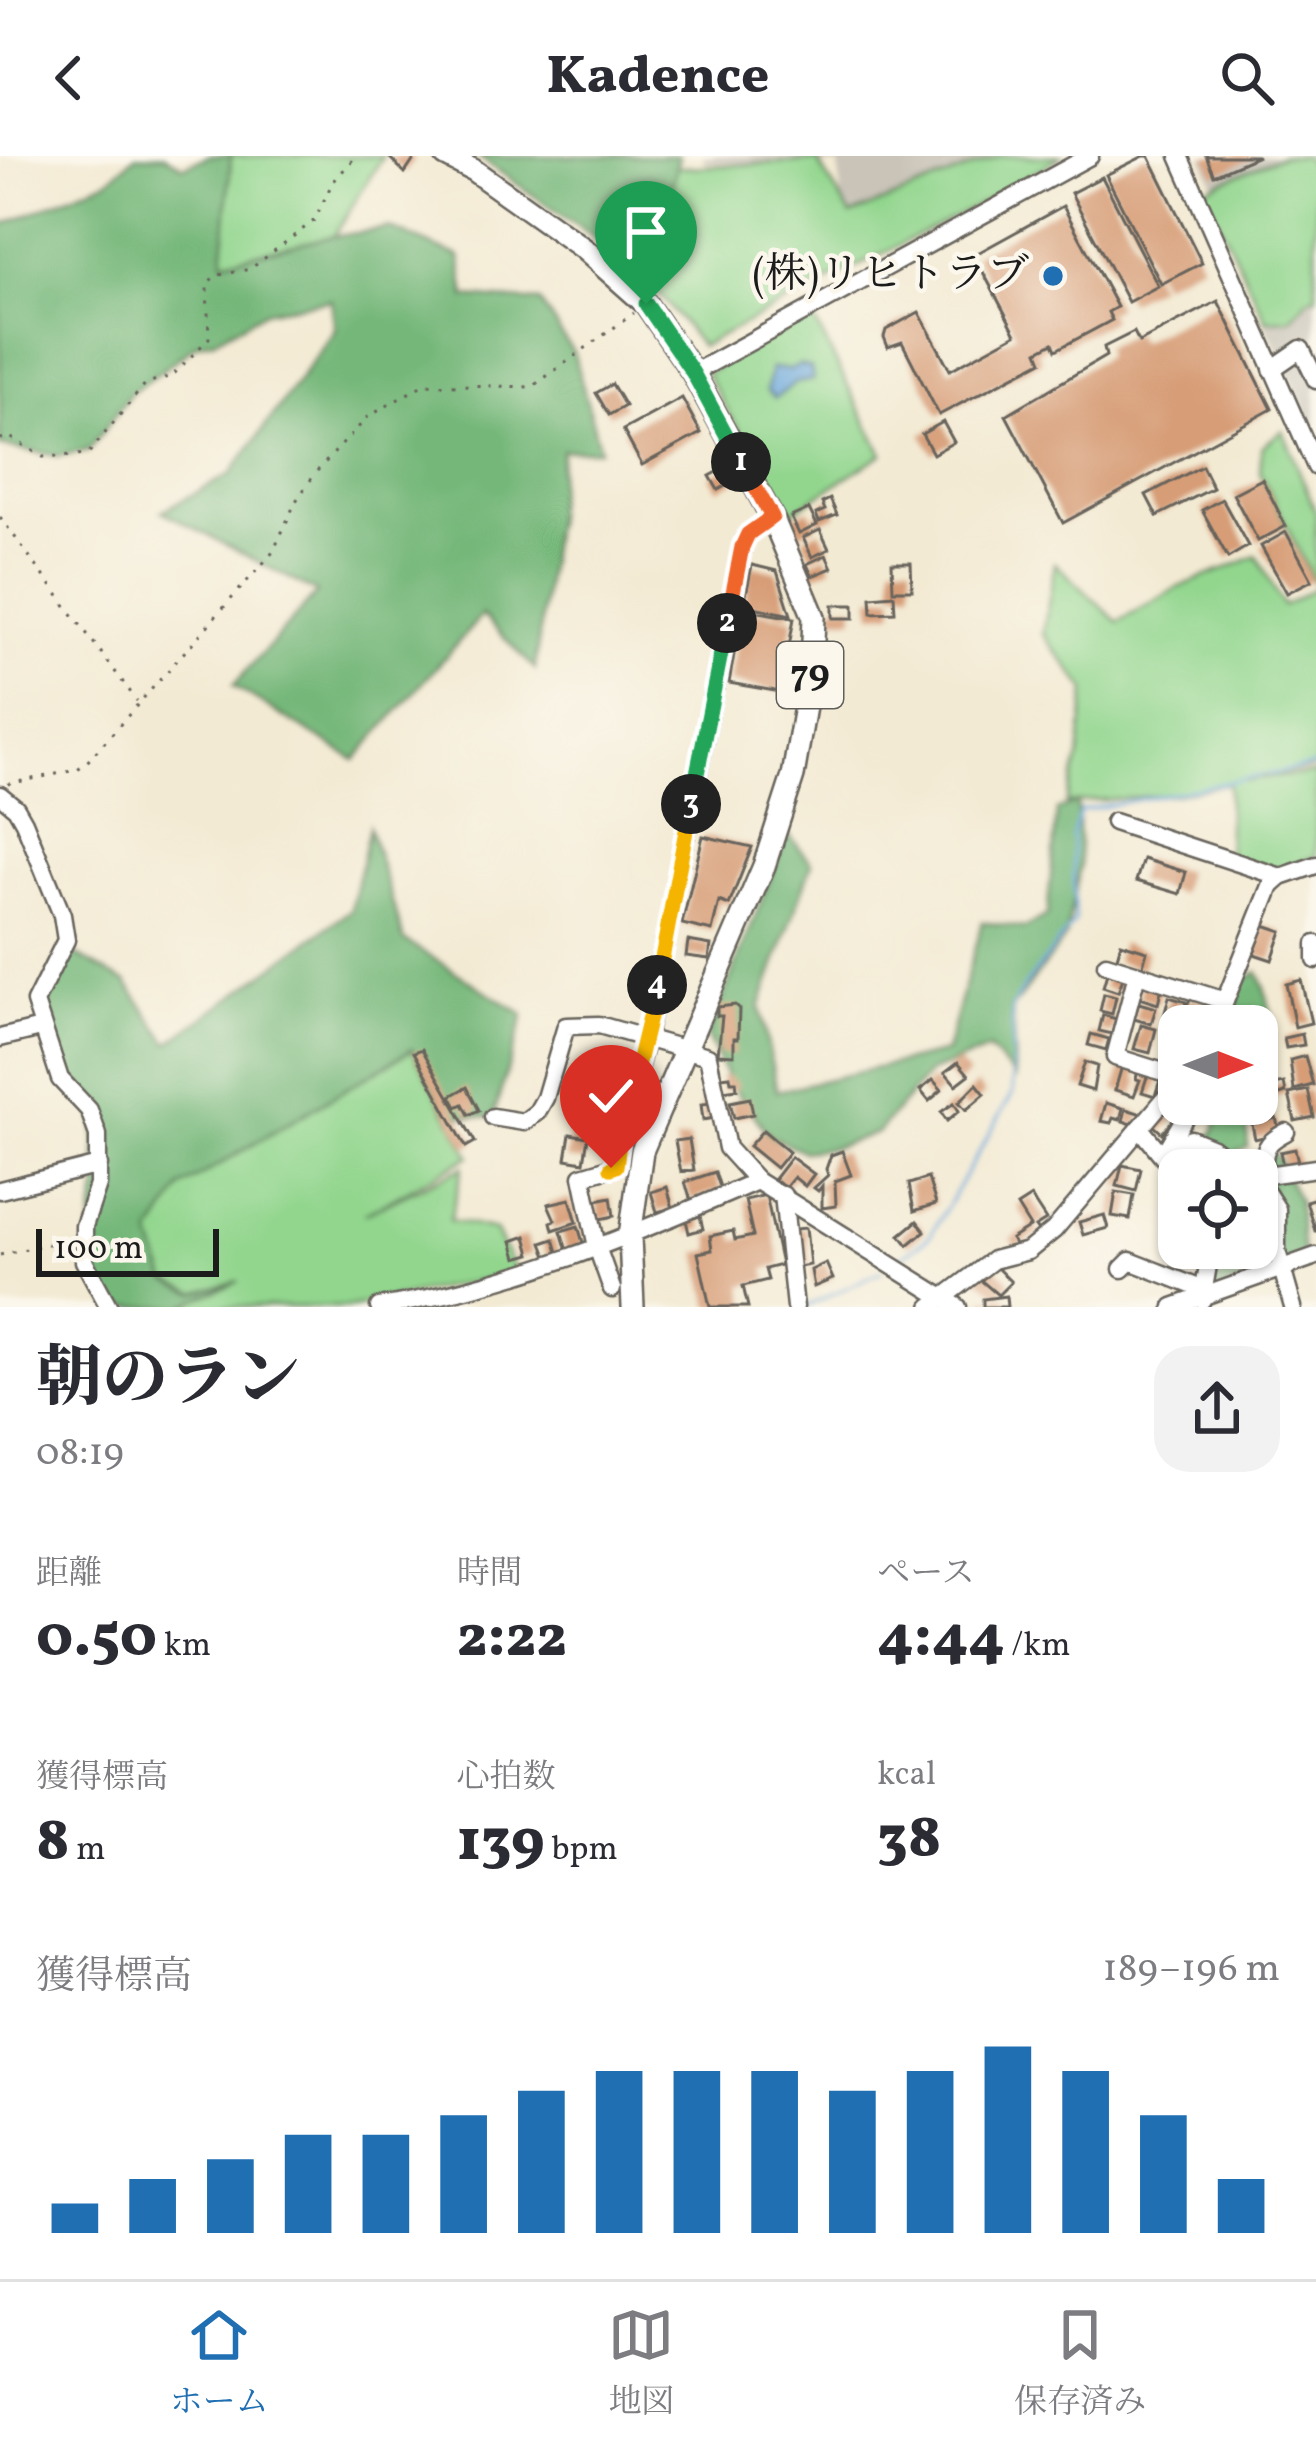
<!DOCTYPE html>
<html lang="ja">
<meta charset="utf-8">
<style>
:root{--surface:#fff;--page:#f2f2f3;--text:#2b2b33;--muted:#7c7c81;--line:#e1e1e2;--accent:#1f6fb2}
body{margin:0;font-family:Vollkorn,"Noto Serif JP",serif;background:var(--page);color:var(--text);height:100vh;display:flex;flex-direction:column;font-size:45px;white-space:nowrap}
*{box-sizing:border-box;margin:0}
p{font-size:39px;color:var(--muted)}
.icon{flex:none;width:66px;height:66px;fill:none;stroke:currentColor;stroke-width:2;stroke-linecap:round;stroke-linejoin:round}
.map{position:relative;height:1151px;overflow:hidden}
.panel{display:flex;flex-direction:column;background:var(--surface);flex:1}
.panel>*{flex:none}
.needle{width:78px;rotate:90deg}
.tools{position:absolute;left:1158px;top:849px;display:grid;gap:24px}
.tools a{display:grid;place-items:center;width:120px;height:120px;border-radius:24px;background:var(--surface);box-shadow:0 3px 9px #0004;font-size:60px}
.scale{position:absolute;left:36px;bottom:30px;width:183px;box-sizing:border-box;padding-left:12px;border:6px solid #1c1c1c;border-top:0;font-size:33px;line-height:42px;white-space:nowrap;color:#1c1c1c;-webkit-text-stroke:9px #fbf7ec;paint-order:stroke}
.pin{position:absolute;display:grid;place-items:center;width:102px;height:102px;color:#fff;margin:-123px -51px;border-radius:50% 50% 50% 0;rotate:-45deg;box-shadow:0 0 12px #0007}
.pin .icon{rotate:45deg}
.km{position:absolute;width:60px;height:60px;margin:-30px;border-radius:50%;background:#222;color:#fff;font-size:33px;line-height:60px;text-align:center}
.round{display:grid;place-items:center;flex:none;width:126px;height:126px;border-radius:36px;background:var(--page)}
.overview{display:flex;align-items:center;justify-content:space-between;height:204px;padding:0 36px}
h1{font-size:66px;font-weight:800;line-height:90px}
.metrics{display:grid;grid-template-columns:repeat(3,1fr);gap:18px;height:204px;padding:12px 36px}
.metrics div{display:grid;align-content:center}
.metrics b{font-size:60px;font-weight:800}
.metrics small{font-size:33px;font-weight:400}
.metrics p{font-size:33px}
.chart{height:336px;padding:24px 36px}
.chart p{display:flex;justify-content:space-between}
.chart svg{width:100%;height:216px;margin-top:12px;stroke:var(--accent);stroke-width:6}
header{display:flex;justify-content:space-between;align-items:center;height:156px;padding:0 36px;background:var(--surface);font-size:54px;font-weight:800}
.dock{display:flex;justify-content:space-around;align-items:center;height:168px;border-top:3px solid var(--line);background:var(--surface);font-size:33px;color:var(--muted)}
.dock a{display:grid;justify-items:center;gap:6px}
.dock .on{color:var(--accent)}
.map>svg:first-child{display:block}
.industrial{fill:#c9c3b8}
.green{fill:#92d68e;stroke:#577955;stroke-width:3}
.forest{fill:#75b779;stroke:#486a4a;stroke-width:3}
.water{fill:#69a7db;stroke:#42627c;stroke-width:3}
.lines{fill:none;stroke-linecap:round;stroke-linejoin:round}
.stream{stroke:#69a7db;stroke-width:3}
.building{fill:#d79d77}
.minor-casing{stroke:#67645c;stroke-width:21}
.major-casing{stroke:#67645c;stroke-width:26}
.path{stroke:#67645c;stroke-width:3;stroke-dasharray:3 9;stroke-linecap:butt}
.minor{stroke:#fff;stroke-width:16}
.major{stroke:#fff;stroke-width:21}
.split-1-casing{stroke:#fff;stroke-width:24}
.split-2-casing{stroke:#fff;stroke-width:24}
.split-3-casing{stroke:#fff;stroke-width:24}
.split-4-casing{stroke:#fff;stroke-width:24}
.split-5-casing{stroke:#fff;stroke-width:24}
.split-1{stroke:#22a559;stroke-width:15}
.split-2{stroke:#f0652b;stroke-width:15}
.split-3{stroke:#22a559;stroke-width:15}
.split-4{stroke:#f5b400;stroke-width:15}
.split-5{stroke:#f5b400;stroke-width:15}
.poi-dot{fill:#1f6fb2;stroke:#fbf7ec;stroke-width:4.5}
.labels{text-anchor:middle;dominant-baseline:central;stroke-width:9;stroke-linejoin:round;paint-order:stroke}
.shield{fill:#fbf7ec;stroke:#5f5e5a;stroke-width:3}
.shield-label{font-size:39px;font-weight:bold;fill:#1c1c1c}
.poi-label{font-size:42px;fill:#1c1c1c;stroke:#fbf7ec;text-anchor:end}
</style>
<header><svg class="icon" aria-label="back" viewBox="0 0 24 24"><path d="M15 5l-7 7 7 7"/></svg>Kadence<svg class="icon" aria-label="search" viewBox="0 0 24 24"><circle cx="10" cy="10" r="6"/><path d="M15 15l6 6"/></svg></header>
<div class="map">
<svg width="1316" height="1151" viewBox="0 0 1316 1151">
<rect width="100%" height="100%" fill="#fbf7ec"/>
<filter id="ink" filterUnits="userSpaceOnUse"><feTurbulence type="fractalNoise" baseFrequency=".00833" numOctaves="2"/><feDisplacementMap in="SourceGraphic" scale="24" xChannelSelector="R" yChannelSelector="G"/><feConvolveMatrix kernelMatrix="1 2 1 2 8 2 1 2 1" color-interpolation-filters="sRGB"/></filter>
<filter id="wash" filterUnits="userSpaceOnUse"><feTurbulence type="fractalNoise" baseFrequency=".004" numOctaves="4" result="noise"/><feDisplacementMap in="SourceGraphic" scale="48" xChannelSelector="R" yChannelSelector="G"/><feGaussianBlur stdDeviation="2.7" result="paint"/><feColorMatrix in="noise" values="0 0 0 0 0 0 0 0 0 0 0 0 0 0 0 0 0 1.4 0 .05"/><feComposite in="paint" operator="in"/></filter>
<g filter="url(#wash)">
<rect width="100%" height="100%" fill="#f3ead3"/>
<g class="industrial">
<path d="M703,0H998L842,61L839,9L705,6Z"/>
<path d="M1203,0H1316V277L1265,167Z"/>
</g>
<g class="green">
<path d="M231,0H383L334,80L222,105Z"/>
<path d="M1000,0H1062L974,51L701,190L639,113L657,97L668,12L817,5L851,59Z"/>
<path d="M1282,0H1305L1316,23V141H1310L1291,163L1266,164L1203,33Z"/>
<path d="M809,154L883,298L789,358L706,218Z"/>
<path d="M1283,274L1316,357V430L1260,316L1262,291Z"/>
<path d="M1257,400L1283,450L1316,431V611L1243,625L1316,617V700L1278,714L1228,703V627L1175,638L1066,647L1079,602L1086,534L1043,478L1055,407L1118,466L1179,431Z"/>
<path d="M413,893L470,1000L364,1058L463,1011L450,1064L495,1074L516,1117L351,1151H176L207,1134L196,1137L167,1125L150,1079L182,1031Z"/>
</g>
<g class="forest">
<path d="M135,0H165L184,10L209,0H231L223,105L323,82L389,72L460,101L466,141L540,146L574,198L600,294H562L535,513L482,459L355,604L233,530L317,437L162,355L231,318L335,174L331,144L268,154L214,184L197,188L130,238L89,294L58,300L0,290V70L108,24Z"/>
<path d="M477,0H679L657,97L639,113Z"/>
<path d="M1077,646L1080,709L1066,780L1012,852L1015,921L989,894L930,916L877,977L831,992L803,995L770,980L730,928L707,881L788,678L812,707L760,851L777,935L946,896L982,766L1024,772L1047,760L1057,654Z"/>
<path d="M369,671L404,784L524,859L493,961L448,959L412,893L182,1031L151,1079L167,1125L196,1137L239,1125L180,1151H111L85,1107L98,1029L93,946L68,927L47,869L45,830L61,798L71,796L127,827L169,887L351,754Z"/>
<path d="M1258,816C1270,843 1281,889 1257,912V870H1235L1239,828Z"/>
<path d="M1219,948H1246L1248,991L1235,997L1232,1011L1205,992L1216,971Z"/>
<path d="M1262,996L1275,998L1298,1044L1303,1098L1205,1142L1217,1092H1257V1014Z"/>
</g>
<path class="water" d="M799,209L811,212L813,224L796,227L775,242L767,235L771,212L791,214Z"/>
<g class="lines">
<g class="stream">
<path d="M895,1106L930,1080L1013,937L1012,852L1022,833L1075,765L1072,680L1080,655L1316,609"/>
<path d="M806,1151L882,1115"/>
</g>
</g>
<g id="blocks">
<g class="building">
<path d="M388,0H413V5L405,17Z"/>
<path d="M1144,0H1149L1202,107L1161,128L1106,19Z"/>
<path d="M1206,0H1258L1214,19Z"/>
<path d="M1102,21L1158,130L1128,146L1071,37Z"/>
<path d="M1063,50L1117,151L1108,156L1112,164L1056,194L1053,187L1038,195L1042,205L939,259L902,186L888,191L884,181L886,174L919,156L950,214L1016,178L974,99Z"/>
<path d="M1218,145L1272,253L1063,367L1006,259L1106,200L1104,191L1134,176L1139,186Z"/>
<path d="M612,228L625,250L609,259L596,237Z"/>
<path d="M682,242L701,277L642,309L623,274Z"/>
<path d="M943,266L954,286L933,298L922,278Z"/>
<path d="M1202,310L1213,332L1157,360L1146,339Z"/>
<path d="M727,311L735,325L718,334L710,320Z"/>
<path d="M1262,323L1286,370L1258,385L1233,338Z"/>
<path d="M830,343L837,359L819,366L816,358L825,354L822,347Z"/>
<path d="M1222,343L1248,390L1228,402L1202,354Z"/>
<path d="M809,353L817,369L799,378L791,361Z"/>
<path d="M820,374L829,393L812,401L803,382Z"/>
<path d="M1286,376L1312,424L1287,437L1261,390Z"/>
<path d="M826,399L832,412L812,420L807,408Z"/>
<path d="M892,407H911L912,434H893Z"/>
<path d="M752,409L777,415L791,459L744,449Z"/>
<path d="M894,439L895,456L872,457L871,441Z"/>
<rect x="833" y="449" width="21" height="13"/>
<path d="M742,453L794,462L781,536L729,527Z"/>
<path d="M703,680L752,691L729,749L719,745L712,775L682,768Z"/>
<path d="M1143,703L1186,716L1180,738L1136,725Z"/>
<path d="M1264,769L1282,775L1272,804L1254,798Z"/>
<path d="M688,785L711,789L709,803L686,800Z"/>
<path d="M1121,787L1147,795L1142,813L1116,805Z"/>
<path d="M1107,817L1123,822L1118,836L1103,831Z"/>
<path d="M1301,824L1311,867L1295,871L1286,828Z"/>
<path d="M1143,826L1162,831L1158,848L1139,842Z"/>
<path d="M1104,838L1116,841L1112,858L1100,855Z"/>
<path d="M1169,841L1186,846L1179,872L1162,868Z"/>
<path d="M1190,842L1212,848L1207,864L1185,858Z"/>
<path d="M1139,847L1156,852L1151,868L1134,863Z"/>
<path d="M735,849L739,853L738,882H734V899L718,898L722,860H717V851Z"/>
<path d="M1103,859L1116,863L1112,878L1099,875Z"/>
<path d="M1141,869L1156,873L1150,897L1134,893Z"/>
<path d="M1178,876H1179V907L1170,905Z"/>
<path d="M1091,878L1109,883L1106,894L1088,889Z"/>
<path d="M1302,878L1304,889L1286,892L1284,882Z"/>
<path d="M422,893L475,986L466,991L414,896Z"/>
<path d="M1305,900L1313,929L1294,934L1290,904Z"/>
<path d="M617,901L631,905L624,931L610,927Z"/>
<path d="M958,906L969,919L956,929L945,916Z"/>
<path d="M1085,906L1097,910L1093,935L1077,930Z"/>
<path d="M1122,910L1138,914L1136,923L1140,924L1134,940L1115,934Z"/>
<path d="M1148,918L1161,921L1155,940L1142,936Z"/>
<path d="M730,920L731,925H736L737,933L723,935L721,921Z"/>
<path d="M933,924L942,934L929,945L920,934Z"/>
<path d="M1284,927L1286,937L1273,941L1270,930Z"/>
<path d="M977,928L985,938L966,954L959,946Z"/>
<path d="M609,930L623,933L617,957L604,955Z"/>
<path d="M467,931L479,954L469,959L463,948L457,951L451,940Z"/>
<path d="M1308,934L1314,961L1295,965L1289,938Z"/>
<path d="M750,942L753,958L734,962L730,946Z"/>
<path d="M712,947L714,962L703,964L701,948Z"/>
<path d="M954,947L959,955L947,965L941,956Z"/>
<path d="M1106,947L1123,952L1120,964L1113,962L1111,967L1101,965Z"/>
<path d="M1194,948H1208L1209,958L1196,960Z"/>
<path d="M1167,950L1178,958L1162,977L1152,968Z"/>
<path d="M1126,953L1142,958L1138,970L1123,965Z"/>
<path d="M1276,962L1280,977L1255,983L1252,968Z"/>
<path d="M763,974L789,996L776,1012L749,990Z"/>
<path d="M570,978L588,981L584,1006L566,1003Z"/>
<path d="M689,983L694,1014L681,1016L675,985Z"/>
<path d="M1295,993L1299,1010L1284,1014L1280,996Z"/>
<path d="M842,995L851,1019L835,1025L836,1050L822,1052V1030L818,1035L814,1032L828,1019L826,1013L831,999Z"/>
<path d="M791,1001L814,1018L805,1030L794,1021L785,1032L774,1023Z"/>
<path d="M1122,1009L1141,1013L1136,1035L1117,1030Z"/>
<path d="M715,1016L721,1034L691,1044L685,1026Z"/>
<path d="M928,1022L936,1048L914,1055L909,1028Z"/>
<path d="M667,1031L673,1052L657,1056L651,1036Z"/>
<path d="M1116,1036L1134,1039L1130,1063L1112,1060Z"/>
<path d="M766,1039L781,1109L765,1113L768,1124L743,1130L748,1151H710L698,1097L712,1094L710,1080L733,1075L735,1084L753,1080L745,1044Z"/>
<path d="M611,1041L614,1060L600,1063L596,1044Z"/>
<path d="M1031,1041L1046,1064L1035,1071L1040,1078L1016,1091L1011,1083L1030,1071L1017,1050Z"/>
<path d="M1316,1042V1075H1315L1306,1045Z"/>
<path d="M570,1043L577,1066L553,1074L551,1066L555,1064L548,1048Z"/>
<path d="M1104,1059L1108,1072L1083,1079L1079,1066Z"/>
<path d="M700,1060L703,1073L689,1077L686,1064Z"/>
<path d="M917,1065L925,1075L908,1089L900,1079Z"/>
<path d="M578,1070L584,1090L567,1095L561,1075Z"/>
<path d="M806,1072L810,1109L798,1111L794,1073Z"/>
<path d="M526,1080L531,1098L517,1102L512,1085Z"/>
<path d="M554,1083L558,1096L547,1100L542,1087Z"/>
<path d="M826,1107L833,1123L814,1131L811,1114Z"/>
<path d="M993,1108L1011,1126L998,1139L978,1122Z"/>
<path d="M1006,1140L1007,1151H983V1143Z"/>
</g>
</g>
</g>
<g filter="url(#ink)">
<use href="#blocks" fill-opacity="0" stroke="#67645c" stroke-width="3"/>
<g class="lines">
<g class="minor-casing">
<g id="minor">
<path d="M1179,0L1316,311"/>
<path d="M1272,213L1301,193L1316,224"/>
<path d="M693,217L1090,0"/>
<path d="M0,639L16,652L24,666L62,759L66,784L35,846L60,923L89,954L98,979V1029L84,1070V1105L109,1151"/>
<path d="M1114,666L1281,721"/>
<path d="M1316,788V804"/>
<path d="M1106,808L1225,845"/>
<path d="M1137,818L1115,901L1179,921"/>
<path d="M1215,870L1271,730L1281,721L1316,709"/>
<path d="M0,882L41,872"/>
<path d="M493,961L524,966L537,956L545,942L566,870L599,869L708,900L727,992L757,1025L958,1151"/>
<path d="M1140,972L1175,1015"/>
<path d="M1168,990L1185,961"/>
<path d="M1159,995L1191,983L1213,992L1242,1014"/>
<path d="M1256,1014L1264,1007C1264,989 1271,984 1286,976"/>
<path d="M1257,1016L1267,1019L1316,1012"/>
<path d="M1257,1022L1277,1053V1095L1293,1151"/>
<path d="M0,1034L99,1009"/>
<path d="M783,1039L795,1151"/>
<path d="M1122,1113L1130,1105L1204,1134"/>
<path d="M612,1133L597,1091L582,1020L616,1010L620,980L646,883L742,391L748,378L772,361"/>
<path d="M1202,1144L1211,1092"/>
<path d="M379,1151C512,1131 635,1078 757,1025"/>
<path d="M931,1151L993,1104L1028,1095L1054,1074L1179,926"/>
<path d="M1173,1151L1316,1100"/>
</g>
</g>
<g class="major-casing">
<path id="major" d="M446,0L473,14L584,93L646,148L693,217L773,363L814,461L812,510L793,620L764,710L642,995L630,1080L633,1151"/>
</g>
<g class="path">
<path d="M0,283L10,281L43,301L88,298L146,227L172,220L209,182L207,130L214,120L250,113L315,64L332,27L356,0"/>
<path d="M0,361L137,545"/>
<path d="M8,628L76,614L86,607L273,396L296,345L317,315L368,261L424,228L532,231L634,157"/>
<path d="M0,1099L70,1083"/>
</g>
<use href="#minor" class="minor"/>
<use href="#major" class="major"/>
</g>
</g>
<g class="lines" filter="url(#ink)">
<g class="split-1-casing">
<path id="split-1" d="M646,148L693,217L741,306"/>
</g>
<g class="split-2-casing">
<path id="split-2" d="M727,467L742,391L748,378L772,361L741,306"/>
</g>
<g class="split-3-casing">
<path id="split-3" d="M691,648L727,467"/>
</g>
<g class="split-4-casing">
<path id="split-4" d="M657,829L691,648"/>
</g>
<g class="split-5-casing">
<path id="split-5" d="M611,1012L616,1010L620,980L657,829"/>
</g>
<use href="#split-1" class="split-1"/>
<use href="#split-2" class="split-2"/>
<use href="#split-3" class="split-3"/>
<use href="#split-4" class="split-4"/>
<use href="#split-5" class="split-5"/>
</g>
<circle class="poi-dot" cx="1053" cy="120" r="12"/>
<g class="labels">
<rect class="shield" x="777" y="486" width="66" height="66" rx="9"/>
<g class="shield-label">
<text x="810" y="519">79</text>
</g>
<g class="poi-label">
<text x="1029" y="120">(株)リヒトラブ</text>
</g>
</g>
</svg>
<div class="tools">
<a><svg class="needle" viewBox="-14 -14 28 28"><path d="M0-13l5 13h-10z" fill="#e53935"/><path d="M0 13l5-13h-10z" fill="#7c7c81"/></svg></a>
<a><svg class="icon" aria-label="locate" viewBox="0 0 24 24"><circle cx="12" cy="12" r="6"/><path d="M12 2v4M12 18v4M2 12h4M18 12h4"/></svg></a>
</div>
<div class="scale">100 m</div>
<div class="pin" style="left:646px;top:148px;background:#1e9e55"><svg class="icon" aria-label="arrive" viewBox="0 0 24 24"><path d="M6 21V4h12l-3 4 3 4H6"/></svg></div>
<div class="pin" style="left:611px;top:1012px;background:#d93025"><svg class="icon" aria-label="check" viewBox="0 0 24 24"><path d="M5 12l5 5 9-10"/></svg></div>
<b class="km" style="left:741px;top:306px">1</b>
<b class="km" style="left:727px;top:467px">2</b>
<b class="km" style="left:691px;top:648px">3</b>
<b class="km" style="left:657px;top:829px">4</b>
</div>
<section class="panel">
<div class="overview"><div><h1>朝のラン</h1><p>08:19</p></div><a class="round"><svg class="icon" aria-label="share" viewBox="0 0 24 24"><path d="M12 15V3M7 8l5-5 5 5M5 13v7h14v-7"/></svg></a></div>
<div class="metrics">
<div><p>距離</p><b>0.50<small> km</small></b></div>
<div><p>時間</p><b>2:22</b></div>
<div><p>ペース</p><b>4:44<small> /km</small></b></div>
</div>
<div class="metrics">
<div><p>獲得標高</p><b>8<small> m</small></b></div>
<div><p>心拍数</p><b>139<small> bpm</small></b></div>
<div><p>kcal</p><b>38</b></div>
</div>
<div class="chart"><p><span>獲得標高</span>189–196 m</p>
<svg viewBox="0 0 160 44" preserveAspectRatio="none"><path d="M5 44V38M15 44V33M25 44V29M35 44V24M45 44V24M55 44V20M65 44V15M75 44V11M85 44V11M95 44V11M105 44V15M115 44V11M125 44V6M135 44V11M145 44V20M155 44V33"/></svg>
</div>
</section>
<nav class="dock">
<a class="on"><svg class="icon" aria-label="home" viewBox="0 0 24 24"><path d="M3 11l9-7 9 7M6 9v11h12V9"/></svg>ホーム</a>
<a><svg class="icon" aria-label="map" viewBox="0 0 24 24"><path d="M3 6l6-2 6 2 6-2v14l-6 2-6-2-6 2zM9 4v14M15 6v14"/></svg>地図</a>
<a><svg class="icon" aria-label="saved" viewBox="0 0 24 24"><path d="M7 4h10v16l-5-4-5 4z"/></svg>保存済み</a>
</nav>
